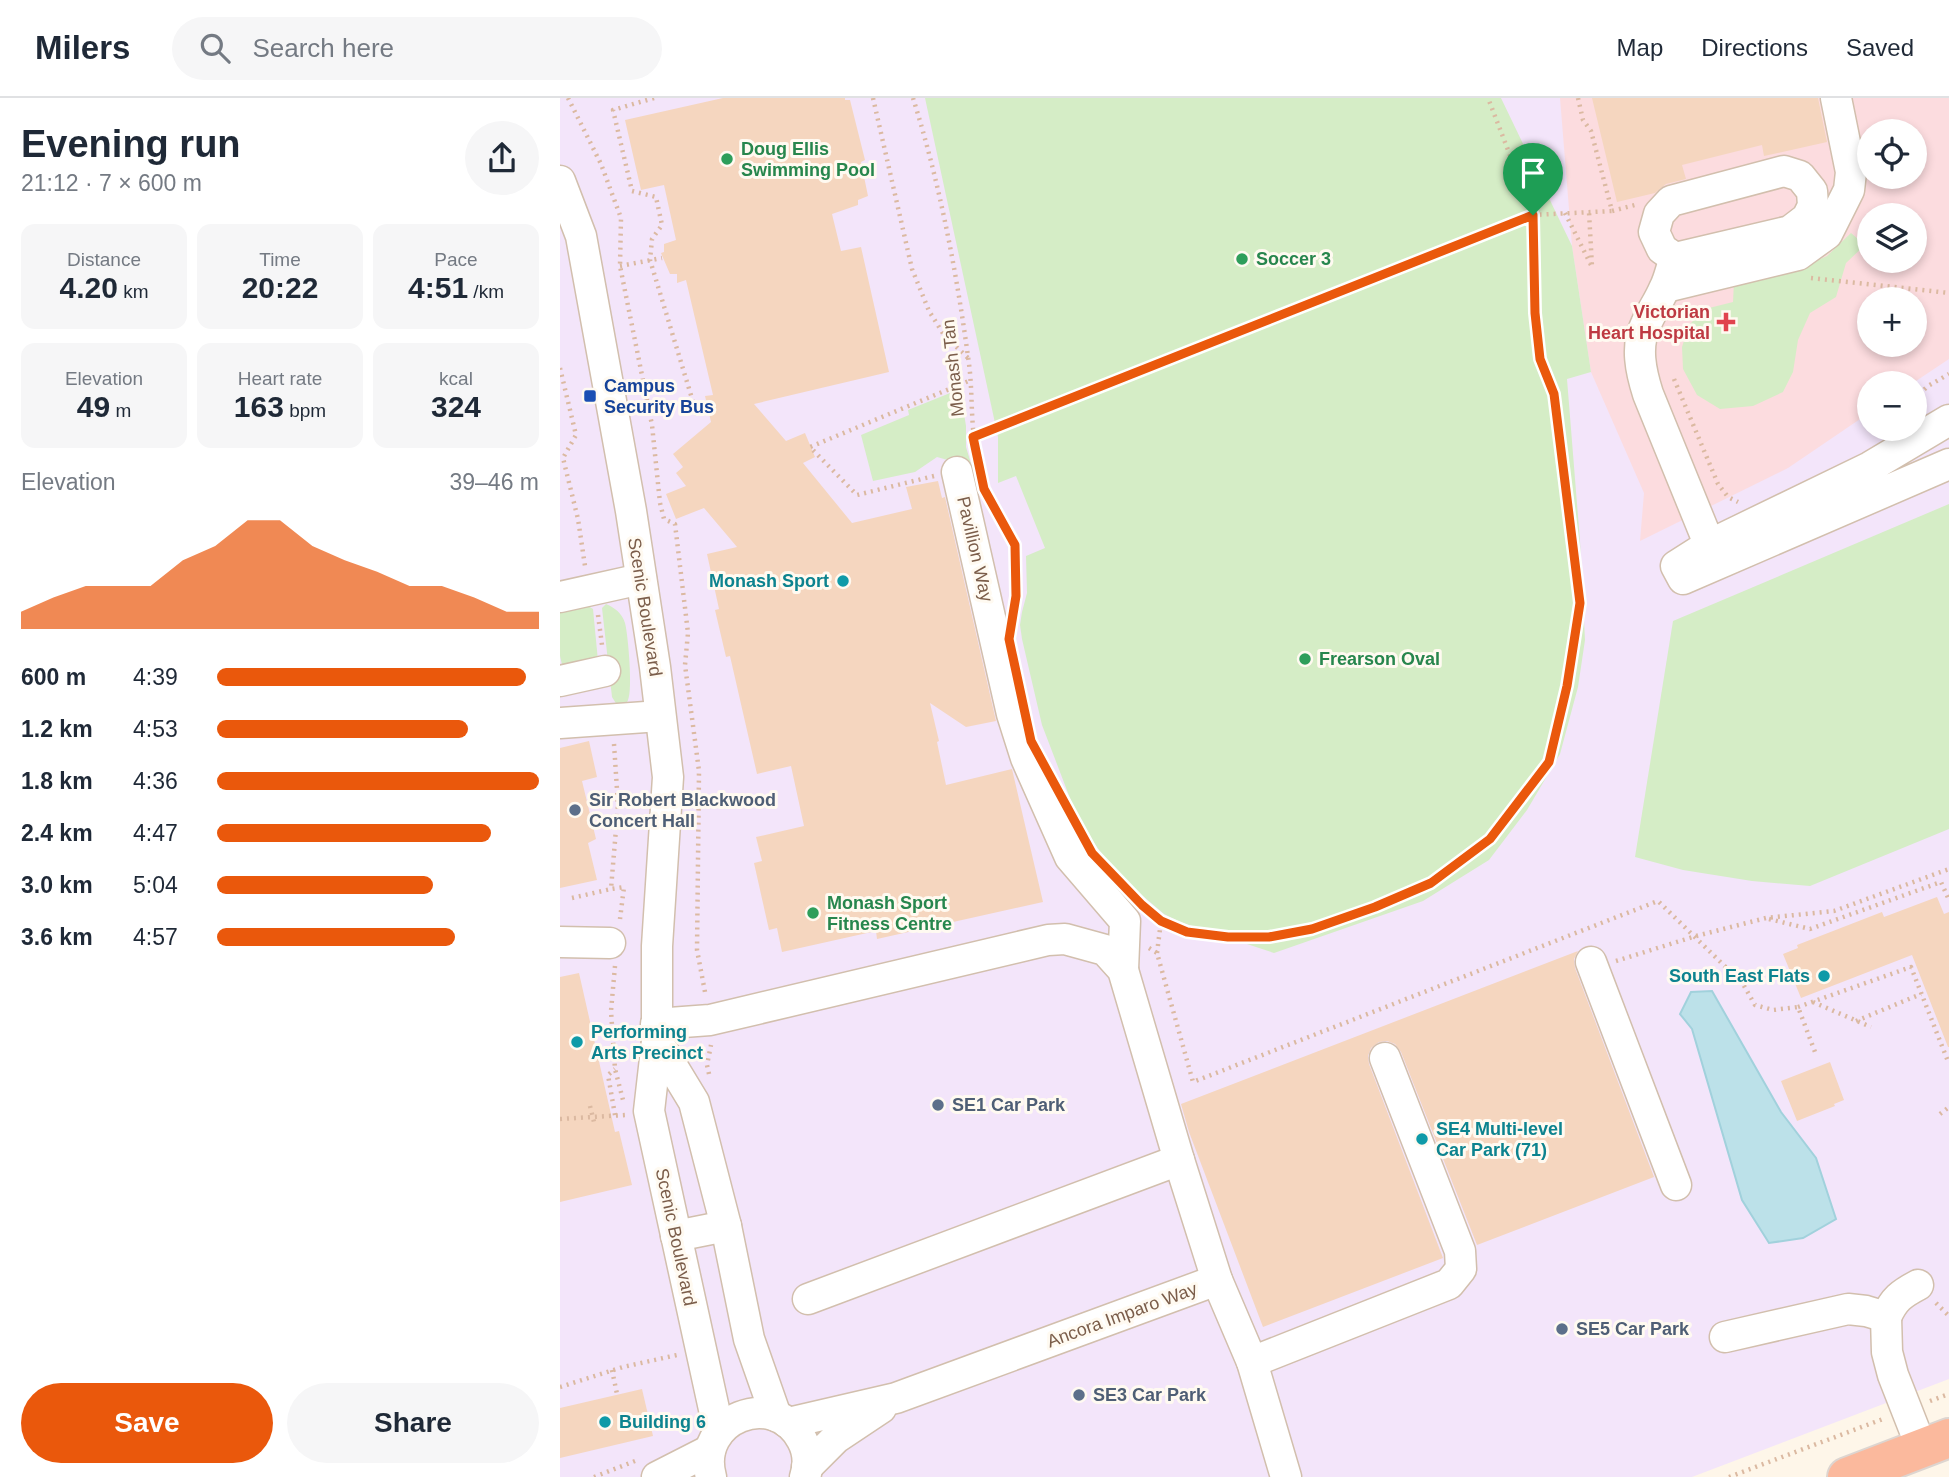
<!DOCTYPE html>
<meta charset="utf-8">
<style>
:root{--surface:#fff;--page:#f6f6f7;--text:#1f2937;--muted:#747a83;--line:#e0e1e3;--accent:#ea580c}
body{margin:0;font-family:Helvetica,sans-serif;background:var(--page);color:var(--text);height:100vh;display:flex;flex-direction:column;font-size:26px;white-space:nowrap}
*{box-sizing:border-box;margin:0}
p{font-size:23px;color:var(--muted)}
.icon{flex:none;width:38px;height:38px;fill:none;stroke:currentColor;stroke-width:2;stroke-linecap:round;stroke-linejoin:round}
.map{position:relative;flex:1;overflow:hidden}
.sheet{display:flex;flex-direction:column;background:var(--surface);width:560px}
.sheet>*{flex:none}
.buttons{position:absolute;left:1297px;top:21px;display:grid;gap:14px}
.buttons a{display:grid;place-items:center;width:70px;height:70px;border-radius:50%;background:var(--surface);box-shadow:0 4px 10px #0003;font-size:35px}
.pin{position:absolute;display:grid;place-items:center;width:60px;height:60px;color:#fff;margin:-72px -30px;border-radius:50% 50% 50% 0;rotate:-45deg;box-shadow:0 0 7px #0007}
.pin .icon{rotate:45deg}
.round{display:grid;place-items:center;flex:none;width:74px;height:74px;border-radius:37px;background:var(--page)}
.overview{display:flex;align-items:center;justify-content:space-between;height:119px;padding:0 21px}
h1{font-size:38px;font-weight:700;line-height:52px}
.metrics{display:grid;grid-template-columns:repeat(3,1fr);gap:10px;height:119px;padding:7px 21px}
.metrics div{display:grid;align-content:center;border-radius:14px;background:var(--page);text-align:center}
.metrics b{font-size:30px;font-weight:700}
.metrics small{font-size:19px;font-weight:400}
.metrics p{font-size:19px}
.chart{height:196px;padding:14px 21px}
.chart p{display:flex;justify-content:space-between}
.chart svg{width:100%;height:126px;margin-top:7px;fill:var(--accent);opacity:.7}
.cta{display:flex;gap:14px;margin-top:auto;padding:14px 21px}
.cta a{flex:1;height:80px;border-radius:42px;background:var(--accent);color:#fff;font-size:28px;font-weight:700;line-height:80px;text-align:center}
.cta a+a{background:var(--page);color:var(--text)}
ul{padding:0 21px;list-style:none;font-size:23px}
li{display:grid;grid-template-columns:112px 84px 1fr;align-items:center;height:52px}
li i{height:18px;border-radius:9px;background:var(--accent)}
header{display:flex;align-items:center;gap:42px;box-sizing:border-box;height:98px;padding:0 35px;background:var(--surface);border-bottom:2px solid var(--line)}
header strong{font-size:33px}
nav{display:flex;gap:38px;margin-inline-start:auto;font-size:24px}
.search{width:490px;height:63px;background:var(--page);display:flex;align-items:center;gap:18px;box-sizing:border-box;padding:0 24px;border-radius:38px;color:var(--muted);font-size:26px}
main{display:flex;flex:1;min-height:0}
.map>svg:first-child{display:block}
.education{fill:#f3e5fa;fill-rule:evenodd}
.medical{fill:#fcdcdf;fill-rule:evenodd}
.green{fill:#d5edc6}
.water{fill:#bce1e9;stroke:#a1d1dc;stroke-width:2}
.building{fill:#f5d6bf}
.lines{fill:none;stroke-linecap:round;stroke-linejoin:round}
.minor-casing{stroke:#d2bfad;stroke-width:33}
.highway-casing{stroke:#ddd5d0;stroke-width:42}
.path{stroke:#dbb9a1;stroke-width:4.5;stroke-dasharray:2 5;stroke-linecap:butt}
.minor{stroke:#fff;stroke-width:30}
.highway{stroke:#fbb99d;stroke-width:38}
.path-bridge{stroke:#dbb9a1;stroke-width:4.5;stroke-dasharray:2 5;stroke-linecap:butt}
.route-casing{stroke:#fff;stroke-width:14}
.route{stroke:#ea580c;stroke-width:9}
.leisure-dot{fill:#2e9e5b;stroke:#fffaf1;stroke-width:2.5}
.health-dot{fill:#e0444e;stroke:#fffaf1;stroke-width:2.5}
.transit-dot{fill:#1a4fb4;stroke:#fffaf1;stroke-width:2.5}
.culture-dot{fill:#0f9aa8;stroke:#fffaf1;stroke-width:2.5}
.service-dot{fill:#5c6f8a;stroke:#fffaf1;stroke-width:2.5}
.labels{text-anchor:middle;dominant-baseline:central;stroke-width:6;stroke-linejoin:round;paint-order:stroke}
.leisure-label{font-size:18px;font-weight:bold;fill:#27864d;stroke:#fffaf1;text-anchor:start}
.health-label{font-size:18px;font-weight:bold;fill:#be3a42;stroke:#fffaf1;text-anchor:end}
.street-label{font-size:18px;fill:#7b5d4a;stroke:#fffaf1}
.transit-label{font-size:18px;font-weight:bold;fill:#164399;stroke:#fffaf1;text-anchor:start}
.culture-label{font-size:18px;font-weight:bold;fill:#0d838f;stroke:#fffaf1;text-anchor:start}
.service-label{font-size:18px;font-weight:bold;fill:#4e5e75;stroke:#fffaf1;text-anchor:start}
</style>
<header>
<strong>Milers</strong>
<div class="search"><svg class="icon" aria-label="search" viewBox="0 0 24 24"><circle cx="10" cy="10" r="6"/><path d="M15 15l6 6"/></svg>Search here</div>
<nav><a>Map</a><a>Directions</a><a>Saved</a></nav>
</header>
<main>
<section class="sheet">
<div class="overview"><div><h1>Evening run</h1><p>21:12 · 7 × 600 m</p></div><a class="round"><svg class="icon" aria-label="share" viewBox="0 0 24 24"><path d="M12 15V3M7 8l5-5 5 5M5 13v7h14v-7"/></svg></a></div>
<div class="metrics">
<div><p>Distance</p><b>4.20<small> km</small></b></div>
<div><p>Time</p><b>20:22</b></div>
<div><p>Pace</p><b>4:51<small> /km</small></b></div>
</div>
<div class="metrics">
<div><p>Elevation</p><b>49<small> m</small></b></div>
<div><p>Heart rate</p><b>163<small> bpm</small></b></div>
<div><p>kcal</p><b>324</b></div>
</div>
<div class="chart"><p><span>Elevation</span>39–46 m</p>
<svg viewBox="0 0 160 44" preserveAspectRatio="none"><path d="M0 44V38L10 33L20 29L30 29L40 29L50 20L60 15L70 6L80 6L90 15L100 20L110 24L120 29L130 29L140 33L150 38L160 38V44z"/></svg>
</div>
<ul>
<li><b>600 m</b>4:39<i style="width:96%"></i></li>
<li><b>1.2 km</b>4:53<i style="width:78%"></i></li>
<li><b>1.8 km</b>4:36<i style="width:100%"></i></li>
<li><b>2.4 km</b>4:47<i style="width:85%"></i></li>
<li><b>3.0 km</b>5:04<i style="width:67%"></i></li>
<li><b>3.6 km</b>4:57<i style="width:74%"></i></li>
</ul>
<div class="cta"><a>Save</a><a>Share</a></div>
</section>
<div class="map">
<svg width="1389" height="1379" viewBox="0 0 1389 1379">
<rect width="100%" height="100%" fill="#fef6e9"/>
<path class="education" d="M0,0H1389V1281L1132,1379H0ZM1309,33H1354V79H1309ZM1309,117H1354V163H1309ZM1309,201H1354V247H1309ZM1309,285H1354V331H1309Z"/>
<path class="medical" d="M1000,0H1389V261L1353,285H1309V315L1228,370L1080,443L1084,395L1031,274L1012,148ZM1309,33H1354V79H1309ZM1309,117H1354V163H1309ZM1309,201H1354V247H1309Z"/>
<g class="green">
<path d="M365,0H941L1012,148L1031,274L1007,281L1020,443L1025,542L1018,589L1000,656L967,712L929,762L863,803L714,855L620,824L604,816L564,782L539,752L527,735L513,708L482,627L462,541L460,527L462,514L467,495L466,458L485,450L456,378L438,385V339Z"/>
<path d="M1291,135L1305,147L1286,165L1276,199L1250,215L1238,242L1233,274L1223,294L1193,308L1160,311L1137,297L1123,271L1122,249L1129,227L1145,211L1173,204L1174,183L1238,171L1267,158Z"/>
<path d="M400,291L406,328V349L412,369L377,359L355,374L313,383L301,337L349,317L348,312Z"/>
<path d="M1389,406V731L1250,788L1192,783L1123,772L1075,759L1113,523Z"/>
<path d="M25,506L33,511L38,563L3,571L0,558V512Z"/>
<path d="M46,506C55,510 62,515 65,525C68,536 73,592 68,602C68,603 66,605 65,606L57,607L52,599L42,510Z"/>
</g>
<path class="water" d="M1152,893L1221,1014L1256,1060L1276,1121L1243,1140L1209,1145L1182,1102L1132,931L1120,916L1131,894Z"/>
<g class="building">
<path d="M163,0H285V2H290L305,62L301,64L308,98L298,102V107L272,116L281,153L301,149L329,274L194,306L226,343L245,335L255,359L243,365L292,425L352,411L346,389L378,383L382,400L385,399L436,623L406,629L370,605L379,643L377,644L386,687L452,671L483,804L317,841L316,833L222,854L217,830L209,832L194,765L202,763L196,739L244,728L231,668L197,676L170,558L166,559L155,512L159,511L147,456L177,449L144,410L116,421L106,396L126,388L116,375L123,369L113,356L151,324L145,298L153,297L126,182L117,185V176H110L101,155L104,154V146L116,142L104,87L81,92L65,22Z"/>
<path d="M1032,0H1258L1267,44L1204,58L1202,47L1122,67L1126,81L1106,86L1095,95L1057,104Z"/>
<path d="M29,643L37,679L22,683L36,741L28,745L37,782L0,790V650Z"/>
<path d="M1377,799L1384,816L1389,814V949H1388L1352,857L1241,900L1223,856L1238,850L1237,847L1322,814L1324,819Z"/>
<path d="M1018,853L1014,861L1015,870L1094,1079L917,1147L841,954L835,946L827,943L819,944L811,950L808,958L809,966L883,1160L703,1229L629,1034L621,1006Z"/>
<path d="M19,875L55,1034L59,1033L72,1087L0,1104V879Z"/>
<path d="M1270,964L1284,1002L1274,1006L1275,1008L1237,1023L1221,983Z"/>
<path d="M82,1291L93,1338L0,1360V1310Z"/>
</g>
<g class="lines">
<g class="minor-casing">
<g id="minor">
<path d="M1224,73L1240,78L1252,93L1253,108L1247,120L1230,133L1115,160L1102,151L1094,134L1099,116L1111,103Z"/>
<path d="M0,83L21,138L71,413L95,569L108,679L97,848V943L89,1013L159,1334"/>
<path d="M1115,160C1111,170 1109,182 1104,191C1099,203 1091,214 1086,226C1075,248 1081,274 1088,296L1156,463"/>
<path d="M1106,189L1238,157L1267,136L1289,92L1291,74L1276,0"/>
<path d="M1389,322L1310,369L1149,447L1116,468L1123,481L1389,366"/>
<path d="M397,374L452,616L466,660L510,759L565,823L563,872"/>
<path d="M0,499L81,481"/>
<path d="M0,583L45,573"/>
<path d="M0,625L100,618"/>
<path d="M0,844L50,845"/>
<path d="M1031,864L1116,1087"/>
<path d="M96,926L150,922L488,842L505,841L545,852L563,872L619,1062L657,1182L692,1264L726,1379"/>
<path d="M97,943L134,1004L166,1128L189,1241L216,1318"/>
<path d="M116,1138L166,1128"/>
<path d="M248,1201L619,1062"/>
<path d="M1326,1219L1327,1254L1333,1277L1362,1351"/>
<path d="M1165,1239L1288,1211L1306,1213L1326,1219C1334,1201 1341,1196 1358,1187"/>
<path d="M692,1264L889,1186L901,1171L900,1153L825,960"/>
<path d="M228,1325L336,1300L657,1182"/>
<path d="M247,1369L276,1340L321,1310"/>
<path d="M97,1379L150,1352"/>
<path d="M151,1379C135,1321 214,1289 242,1342C248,1353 249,1367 245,1379"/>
</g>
</g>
<g class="highway-casing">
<path id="highway" d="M1287,1379L1389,1340"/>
</g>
<g class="path">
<path d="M8,0L41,66L61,120L60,168L92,327L100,405L104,421L115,426L128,535L125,567L139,673L137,852L145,894L149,893"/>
<path d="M94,0L53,12L72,93L96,99L102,127L92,141L90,162L137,317"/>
<path d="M313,0L352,171L369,213L384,237L408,260"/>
<path d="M353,0C380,86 397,176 409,266C413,296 410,326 417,356"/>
<path d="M1018,0L1023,22L1031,33L1052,113L1075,107"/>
<path d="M1005,115L1032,169L1029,114"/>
<path d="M60,168L102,160"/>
<path d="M1251,180L1389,195"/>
<path d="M0,270L16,337L3,360L18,421L25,468"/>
<path d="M1114,281L1158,386L1168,399L1178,404"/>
<path d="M1354,301L1368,288L1389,276"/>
<path d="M413,339L973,117L1052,113"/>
<path d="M374,378L297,397L250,349L411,282"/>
<path d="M433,407L455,447V504"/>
<path d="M38,517L42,547"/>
<path d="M54,646L58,707L51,791L64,789L60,821"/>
<path d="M12,800L51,791"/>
<path d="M590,814L601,823L627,834L668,839L709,840L752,831L815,809L871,785L930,741L989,664L1007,588L1020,505L994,296L980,261L975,215L973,117L928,0"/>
<path d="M1209,821L1250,831L1381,784L1389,802"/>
<path d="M589,850L597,855L633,984L1098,803L1183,886L1195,907L1213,912L1238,909L1255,954"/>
<path d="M597,855L601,823"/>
<path d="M1056,863L1136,838L1206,820L1274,813L1389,771"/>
<path d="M55,868L51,913L55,971L63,1002"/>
<path d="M1253,904L1311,929"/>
<path d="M1238,909L1351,869L1389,966"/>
<path d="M1296,923L1361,896"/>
<path d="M149,976L147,967L151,947"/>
<path d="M1380,1016L1389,1009"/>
<path d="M55,1017L48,977L55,971"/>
<path d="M0,1021L65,1017"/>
<path d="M1376,1205L1389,1218"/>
<path d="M52,1272L57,1296"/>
<path d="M0,1289L63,1269L117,1257"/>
<path d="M1370,1303L1389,1296"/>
<path d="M34,1379L75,1363"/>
<path d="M1169,1379L1323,1321"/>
</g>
<use href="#minor" class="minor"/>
<use href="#highway" class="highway"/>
<path class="path-bridge" d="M30,1008L35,1028"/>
</g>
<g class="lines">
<g class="route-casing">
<path id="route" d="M973,117L975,215L980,261L994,296L1020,505L1007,588L989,664L930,741L871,785L815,809L752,831L709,839H668L627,834L601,823L582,807L532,755L471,643L449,541L456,498L455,447L424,391L413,339Z"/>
</g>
<use href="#route" class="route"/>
</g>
<g class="leisure-dot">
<circle cx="167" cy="61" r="7"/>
<circle cx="682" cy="161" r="7"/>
<circle cx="745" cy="561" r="7"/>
<circle cx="253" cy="815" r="7"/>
</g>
<path class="health-dot" d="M1162.5 213.5h7v7h7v7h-7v7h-7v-7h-7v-7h7z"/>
<rect class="transit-dot" x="23" y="291" width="14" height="14" rx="3.5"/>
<g class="culture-dot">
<circle cx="283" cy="483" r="7"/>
<circle cx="1264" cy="878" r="7"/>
<circle cx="17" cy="944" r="7"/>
<circle cx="862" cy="1041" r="7"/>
<circle cx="45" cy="1324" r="7"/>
</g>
<g class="service-dot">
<circle cx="15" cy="712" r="7"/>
<circle cx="378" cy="1007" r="7"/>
<circle cx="1002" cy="1231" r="7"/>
<circle cx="519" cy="1297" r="7"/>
</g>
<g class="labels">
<g class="leisure-label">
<text x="181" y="51">Doug Ellis<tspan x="181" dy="21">Swimming Pool</tspan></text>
<text x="696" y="161">Soccer 3</text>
<text x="759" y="561">Frearson Oval</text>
<text x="267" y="805">Monash Sport<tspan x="267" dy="21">Fitness Centre</tspan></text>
</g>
<g class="health-label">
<text x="1150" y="214">Victorian<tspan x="1150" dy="21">Heart Hospital</tspan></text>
</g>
<g class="street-label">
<text transform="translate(393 270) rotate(-96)">Monash Tan</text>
<text transform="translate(415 451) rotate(77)">Pavillion Way</text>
<text transform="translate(85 509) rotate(81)">Scenic Boulevard</text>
<text transform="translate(116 1139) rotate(78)">Scenic Boulevard</text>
<text transform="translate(562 1217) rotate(-20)">Ancora Imparo Way</text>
</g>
<g class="transit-label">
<text x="44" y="288">Campus<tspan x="44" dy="21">Security Bus</tspan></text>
</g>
<g class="culture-label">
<text x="269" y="483" text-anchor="end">Monash Sport</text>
<text x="1250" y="878" text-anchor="end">South East Flats</text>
<text x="31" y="934">Performing<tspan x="31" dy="21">Arts Precinct</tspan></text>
<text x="876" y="1031">SE4 Multi-level<tspan x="876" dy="21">Car Park (71)</tspan></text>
<text x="59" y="1324">Building 6</text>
</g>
<g class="service-label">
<text x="29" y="702">Sir Robert Blackwood<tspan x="29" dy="21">Concert Hall</tspan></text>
<text x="392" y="1007">SE1 Car Park</text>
<text x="1016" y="1231">SE5 Car Park</text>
<text x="533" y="1297">SE3 Car Park</text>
</g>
</g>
</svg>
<div class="buttons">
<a><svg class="icon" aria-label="locate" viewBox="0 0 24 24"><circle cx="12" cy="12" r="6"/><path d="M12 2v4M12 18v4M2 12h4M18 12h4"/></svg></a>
<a><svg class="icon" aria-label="layers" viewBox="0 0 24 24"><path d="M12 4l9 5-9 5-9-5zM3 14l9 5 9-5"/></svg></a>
<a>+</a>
<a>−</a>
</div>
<div class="pin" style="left:973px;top:117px;background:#1e9e55"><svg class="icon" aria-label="arrive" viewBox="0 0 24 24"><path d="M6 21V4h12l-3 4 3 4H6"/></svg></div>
</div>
</main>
